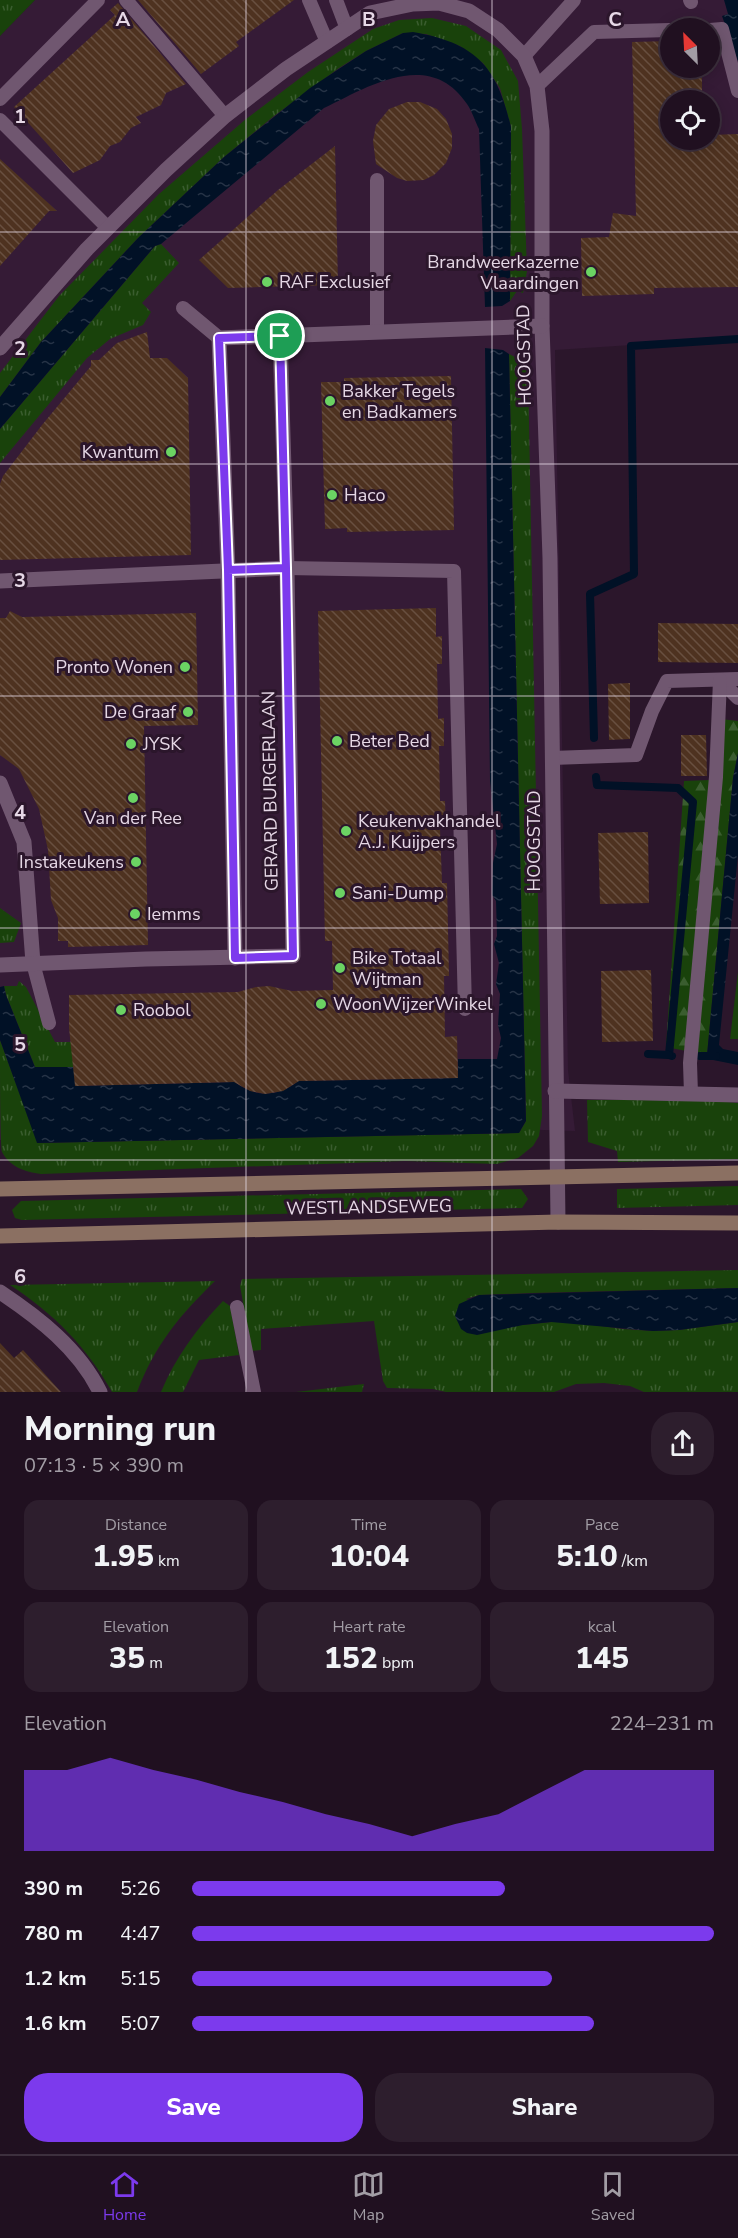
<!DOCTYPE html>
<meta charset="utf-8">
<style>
:root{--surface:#201020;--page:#2d1e2d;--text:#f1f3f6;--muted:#a29da5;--line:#3d303e;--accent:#7c3aed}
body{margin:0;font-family:"Nunito Sans",sans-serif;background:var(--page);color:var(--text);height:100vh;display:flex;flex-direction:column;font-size:22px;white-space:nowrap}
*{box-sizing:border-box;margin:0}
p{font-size:20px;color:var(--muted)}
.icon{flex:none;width:33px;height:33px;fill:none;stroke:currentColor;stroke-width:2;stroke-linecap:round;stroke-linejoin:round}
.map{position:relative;height:1392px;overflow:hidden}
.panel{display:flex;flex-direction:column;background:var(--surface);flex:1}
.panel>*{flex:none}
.needle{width:39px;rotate:336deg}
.buttons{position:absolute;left:660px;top:18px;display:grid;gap:12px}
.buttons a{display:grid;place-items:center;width:60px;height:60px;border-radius:50%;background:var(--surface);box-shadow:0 3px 15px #0003,0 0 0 2px var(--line);font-size:30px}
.pin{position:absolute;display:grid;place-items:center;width:51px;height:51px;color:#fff;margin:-26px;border:3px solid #fff;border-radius:50%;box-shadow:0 2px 6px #0007}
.round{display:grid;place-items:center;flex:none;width:63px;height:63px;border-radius:24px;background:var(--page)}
.head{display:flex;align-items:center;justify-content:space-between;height:102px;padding:0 24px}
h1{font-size:33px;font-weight:800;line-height:45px}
.figures{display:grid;grid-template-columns:repeat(3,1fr);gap:9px;height:102px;padding:6px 24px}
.figures div{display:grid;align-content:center;border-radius:15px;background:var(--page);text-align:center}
.figures b{font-size:30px;font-weight:800}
.figures small{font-size:16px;font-weight:400}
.figures p{font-size:16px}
.chart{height:168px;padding:12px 24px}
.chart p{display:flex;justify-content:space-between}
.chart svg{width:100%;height:108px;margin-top:6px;fill:var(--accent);opacity:.7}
.cta{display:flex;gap:12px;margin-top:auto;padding:12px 24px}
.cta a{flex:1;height:69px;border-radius:24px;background:var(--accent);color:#fff;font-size:24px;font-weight:800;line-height:69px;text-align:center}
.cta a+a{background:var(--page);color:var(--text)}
ul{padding:0 24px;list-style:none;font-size:20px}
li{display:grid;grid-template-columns:96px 72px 1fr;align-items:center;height:45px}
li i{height:15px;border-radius:8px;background:var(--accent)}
.dock{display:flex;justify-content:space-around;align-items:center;height:84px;border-top:2px solid var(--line);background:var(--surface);font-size:16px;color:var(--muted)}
.dock a{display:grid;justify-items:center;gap:3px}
.dock .active{color:var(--accent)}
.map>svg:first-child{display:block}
.built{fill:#351b36;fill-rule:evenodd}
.grass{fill:url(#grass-tufts)}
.forest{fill:url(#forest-firs)}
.green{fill:#19420b}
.water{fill:url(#water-ripples)}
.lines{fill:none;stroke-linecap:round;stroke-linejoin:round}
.stream{stroke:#011126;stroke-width:8}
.building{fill:url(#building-back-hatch)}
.service{stroke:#705770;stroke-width:14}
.minor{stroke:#705770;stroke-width:15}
.secondary{stroke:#8b7062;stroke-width:15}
.route-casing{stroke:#fff;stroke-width:12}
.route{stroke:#7c3aed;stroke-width:8}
.grid{fill:none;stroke:#e6d8e6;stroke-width:1.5;stroke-opacity:0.55}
.poi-dot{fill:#6bd363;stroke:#2b162b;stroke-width:2}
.labels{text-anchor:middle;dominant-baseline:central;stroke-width:6;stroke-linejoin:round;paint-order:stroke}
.poi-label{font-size:18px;fill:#e6d8e6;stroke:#2b162b;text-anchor:start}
.street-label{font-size:18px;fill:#e6d8e6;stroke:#2b162b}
.grid-label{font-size:20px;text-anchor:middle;font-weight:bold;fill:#e6d8e6;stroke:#2b162b;stroke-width:6;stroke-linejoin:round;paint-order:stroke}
</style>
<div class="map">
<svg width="738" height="1392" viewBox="0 0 738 1392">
<defs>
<pattern id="grass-tufts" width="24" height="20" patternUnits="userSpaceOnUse" patternTransform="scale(1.5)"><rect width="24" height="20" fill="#19420b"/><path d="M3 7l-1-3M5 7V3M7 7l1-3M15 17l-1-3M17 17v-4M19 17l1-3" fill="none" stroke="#3a5d2f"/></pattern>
<pattern id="forest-firs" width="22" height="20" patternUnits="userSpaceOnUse" patternTransform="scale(1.5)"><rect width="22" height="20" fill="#19420b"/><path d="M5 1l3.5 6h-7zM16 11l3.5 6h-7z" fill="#3a5d2f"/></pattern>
<pattern id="water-ripples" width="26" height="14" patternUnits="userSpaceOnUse" patternTransform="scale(1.5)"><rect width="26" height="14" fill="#011126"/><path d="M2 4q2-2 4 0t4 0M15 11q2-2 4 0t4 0" fill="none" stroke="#263346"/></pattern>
<pattern id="building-back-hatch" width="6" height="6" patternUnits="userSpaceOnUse" patternTransform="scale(1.5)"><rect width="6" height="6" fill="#4e3220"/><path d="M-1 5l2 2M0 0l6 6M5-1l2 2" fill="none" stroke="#684f40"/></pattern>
</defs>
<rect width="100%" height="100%" fill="#2b162b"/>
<path class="built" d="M35,0H732L738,25V338L555,350L568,1070L575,1131L511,1129L0,1140V36ZM670,28H710V68H670ZM670,100H710V140H670Z"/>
<g class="grass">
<path d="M0,0H35L0,36Z"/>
<path d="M432,18L466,26L501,50L518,81L522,129L527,271L523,293L517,291L510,301L511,127L500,88L483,63L460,46L426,34L403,33L366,51L339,68L274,116L224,157L138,238L41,342L0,397V373L59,296L159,194L246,119L308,72L373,29L399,20Z"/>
<path d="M161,244L179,263L142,303L151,312L143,325L110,339L87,358L0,463V429L155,246Z"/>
<path d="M509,354L517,358L520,368L528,369L542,1116L539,1136L533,1146L518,1158L497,1164L405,1161L41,1174C25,1172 10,1167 2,1152C0,1140 0,1059 0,1040L38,1143L519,1133L526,1121Z"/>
<path d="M0,908L21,923L14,942L0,943Z"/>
<path d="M19,981L26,987L55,1042H71L75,1067H35L6,995L4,986H17Z"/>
<path d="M587,1100H701L738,1103V1159L618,1162L617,1151L588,1142Z"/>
<path d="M738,1186V1205L617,1208V1189Z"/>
<path d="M521,1189L528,1199L522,1208L22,1220L15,1218L12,1210L21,1201Z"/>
<path d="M738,1270V1288L531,1293L479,1295L466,1299L523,1325L552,1322H573L622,1329L653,1331L679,1330L738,1322V1392H644L630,1386L604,1383L576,1384L554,1392H446L433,1389L387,1388L383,1381L374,1321L261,1329V1350L252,1351L240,1286L242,1279Z"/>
<path d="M215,1281C179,1316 155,1345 137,1392H112C87,1347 53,1313 10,1285Z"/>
<path d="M223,1301L230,1306L239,1355L199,1360L183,1392H161C175,1358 197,1328 223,1301Z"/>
<path d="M364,1384L362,1392H296Z"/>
</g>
<path class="forest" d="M712,718L738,721V753L733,778L707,1055L666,1047L684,781L710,780Z"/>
<path class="green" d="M738,972V1039H730Z"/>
<g class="water">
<path d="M724,0H738V62L722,16L728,14Z"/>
<path d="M413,32C476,43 497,66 511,127L510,301L502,306L485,307L479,129C475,121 472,111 467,104C429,47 366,88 324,108L161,244L155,246L0,429V397L41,342L138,238L224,157L310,88L366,51L403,33Z"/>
<path d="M485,348L503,350L509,354L526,1121L519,1133L37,1143L0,1040V987L4,986L6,995L35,1067H75L76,1086L235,1082C255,1098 279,1097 298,1081L458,1078V1059H497L501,1038L498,1025L500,994L496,984L499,963L494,944L497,936L496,901L492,895L493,863L497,844L490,781Z"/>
<path d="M738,753V855L719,1045L723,1049L738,1052V1065L708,1059L707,1055L733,778Z"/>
<path d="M738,1288V1322L679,1330L653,1331L551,1322L523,1325L477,1335L467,1333L461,1329L455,1316L459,1304L479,1295Z"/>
</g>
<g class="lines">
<g class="stream">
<path d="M594,738L590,594L634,574L631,346L738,339"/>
<path d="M596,777L597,785L678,788L693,802L669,1055L672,1056"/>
<path d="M648,1054L669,1055"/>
<path d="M700,1056H716"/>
</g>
</g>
<g class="building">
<path d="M138,0H294L236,42L239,46L201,74Z"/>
<path d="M118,3L186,84L166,93L161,105L136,117L141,123L131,128L120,142L110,146L100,160L73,173L14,107L115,15L110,10Z"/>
<path d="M670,41V68H702V100H670V140H710V135L738,134V287L654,288V294L582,296L581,238L609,237L613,213L636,216L632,42Z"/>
<path d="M407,102H420L437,109L446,119L452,134V148L446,163L434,175L424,180L407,181L397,178L376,164L373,141L376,125L389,109Z"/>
<path d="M335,146L338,285L228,288L199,260L278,190Z"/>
<path d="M0,159L57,211H49L0,266Z"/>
<path d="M147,332L150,358H167L188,378L191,555L0,560V484L3,476L42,425L91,366V360H99L117,343Z"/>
<path d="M451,376L454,530L347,532V528L325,529L321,382H344V378Z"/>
<path d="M436,608V637L442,636V664H437L438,719L444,718V746H439L440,801H445L446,828H440L441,855L442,883H447L449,976H444L445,1037L457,1036L458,1078L299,1081L283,1091L265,1094L250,1091L234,1082L75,1086L69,1028V995L238,992L256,987L269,986L292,991L333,990L332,941H325L318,611Z"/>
<path d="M10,611L22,617L196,613L198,725L144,726L148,945L68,947V941H58V918L51,900L48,850L39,809L19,769L0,755V618H6Z"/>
<path d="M658,623L738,624V663L658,662Z"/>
<path d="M630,683V739L609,740L608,684Z"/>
<path d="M681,735H706L707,776H681Z"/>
<path d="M648,832L649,903L600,904L598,833Z"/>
<path d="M651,970L653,1041L602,1042L601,971Z"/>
<path d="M0,1343L14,1358L23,1350L61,1392H0Z"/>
</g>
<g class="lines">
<g class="service">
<path d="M126,0L225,116"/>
<path d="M309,0L327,42"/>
<path d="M336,0L347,29"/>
<path d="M690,0L691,2"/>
<path d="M710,30L722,29L738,91"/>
<path d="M524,56L574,0"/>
<path d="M537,86L594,32L670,30"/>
<path d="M0,99L98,0"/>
<path d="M0,120L108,228"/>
<path d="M377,180V331"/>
<path d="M183,308L219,338"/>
<path d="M287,568L454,571L465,1009"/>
<path d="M720,680L738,698"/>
<path d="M552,758L636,755L652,711L667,681L738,679"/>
<path d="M33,963L49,1023"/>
<path d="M691,1094L690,1063L716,777L720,680"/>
<path d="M237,1307L254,1392"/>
</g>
<g class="minor">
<path d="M0,348L87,249L166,170L225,116L286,69L370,13L413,4L439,3L469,11L498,30L524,56L537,86L542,131V326L550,558L558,1222"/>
<path d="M0,581L287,568"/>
<path d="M0,783L24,842L33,963"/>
<path d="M235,958L228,570L219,338L542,326"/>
<path d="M0,965L146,959L293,956L287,568L280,336"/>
<path d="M555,1091L738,1095"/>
<path d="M0,1292C39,1318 79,1349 100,1392"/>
</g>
<g class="secondary">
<path d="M0,1189L738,1173"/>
<path d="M0,1236L558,1222L738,1223"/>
</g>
</g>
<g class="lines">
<g class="route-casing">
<path id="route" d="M280,336L286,568L228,570L235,958L293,956L286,568L228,570L219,338L280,336"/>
</g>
<use href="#route" class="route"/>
</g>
<path class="grid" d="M246,0V1392M492,0V1392M0,232H738M0,464H738M0,696H738M0,928H738M0,1160H738"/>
<g class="poi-dot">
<circle cx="591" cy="272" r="6"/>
<circle cx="267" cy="282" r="6"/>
<circle cx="330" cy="401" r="6"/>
<circle cx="171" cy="452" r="6"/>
<circle cx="332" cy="495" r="6"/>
<circle cx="185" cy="667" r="6"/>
<circle cx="188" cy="712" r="6"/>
<circle cx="337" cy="741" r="6"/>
<circle cx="131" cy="744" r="6"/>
<circle cx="133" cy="798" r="6"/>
<circle cx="346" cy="831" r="6"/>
<circle cx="136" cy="862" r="6"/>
<circle cx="340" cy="893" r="6"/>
<circle cx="135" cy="914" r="6"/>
<circle cx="340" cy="968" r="6"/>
<circle cx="321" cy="1004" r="6"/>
<circle cx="121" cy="1010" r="6"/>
</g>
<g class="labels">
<g class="poi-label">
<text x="579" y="262" text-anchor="end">Brandweerkazerne<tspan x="579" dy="21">Vlaardingen</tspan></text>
<text x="279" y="282">RAF Exclusief</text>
<text x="342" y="391">Bakker Tegels<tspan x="342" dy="21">en Badkamers</tspan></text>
<text x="159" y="452" text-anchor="end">Kwantum</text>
<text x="344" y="495">Haco</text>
<text x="173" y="667" text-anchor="end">Pronto Wonen</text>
<text x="176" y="712" text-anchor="end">De Graaf</text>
<text x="349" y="741">Beter Bed</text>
<text x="143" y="744">JYSK</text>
<text x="133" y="818" text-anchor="middle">Van der Ree</text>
<text x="358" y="821">Keukenvakhandel<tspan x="358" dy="21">A.J. Kuijpers</tspan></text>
<text x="124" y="862" text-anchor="end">Instakeukens</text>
<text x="352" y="893">Sani-Dump</text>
<text x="147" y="914">Iemms</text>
<text x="352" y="958">Bike Totaal<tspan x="352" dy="21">Wijtman</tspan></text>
<text x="333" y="1004">WoonWijzerWinkel</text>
<text x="133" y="1010">Roobol</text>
</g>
<g class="street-label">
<text transform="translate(524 355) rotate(-91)">HOOGSTAD</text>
<text transform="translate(270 791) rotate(-91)">GERARD BURGERLAAN</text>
<text transform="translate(534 841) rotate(-90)">HOOGSTAD</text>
<text transform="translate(369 1207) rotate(-1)">WESTLANDSEWEG</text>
</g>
</g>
<g class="grid-label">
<text x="123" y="26">A</text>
<text x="369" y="26">B</text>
<text x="615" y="26">C</text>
<text x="20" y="123">1</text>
<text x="20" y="355">2</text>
<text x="20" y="587">3</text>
<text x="20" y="819">4</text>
<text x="20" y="1051">5</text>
<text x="20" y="1283">6</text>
</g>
</svg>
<div class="buttons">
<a><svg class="needle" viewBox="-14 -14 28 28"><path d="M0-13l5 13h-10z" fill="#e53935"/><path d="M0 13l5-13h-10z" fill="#a29da5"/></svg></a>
<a><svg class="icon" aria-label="locate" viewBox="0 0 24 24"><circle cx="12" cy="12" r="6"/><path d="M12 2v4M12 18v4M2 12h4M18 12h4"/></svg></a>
</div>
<div class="pin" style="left:280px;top:336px;background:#1e9e55"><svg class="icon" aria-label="arrive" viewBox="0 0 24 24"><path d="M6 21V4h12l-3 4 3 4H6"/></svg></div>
</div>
<section class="panel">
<div class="head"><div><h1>Morning run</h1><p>07:13 · 5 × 390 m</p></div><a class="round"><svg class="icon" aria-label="share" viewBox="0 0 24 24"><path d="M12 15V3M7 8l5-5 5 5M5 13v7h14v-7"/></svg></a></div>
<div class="figures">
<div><p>Distance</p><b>1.95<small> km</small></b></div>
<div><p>Time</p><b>10:04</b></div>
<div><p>Pace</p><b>5:10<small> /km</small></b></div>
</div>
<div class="figures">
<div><p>Elevation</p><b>35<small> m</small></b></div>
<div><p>Heart rate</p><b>152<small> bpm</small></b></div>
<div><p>kcal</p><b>145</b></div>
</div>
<div class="chart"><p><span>Elevation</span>224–231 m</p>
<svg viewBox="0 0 160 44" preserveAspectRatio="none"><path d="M0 44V11L10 11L20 6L30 11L40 15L50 20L60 24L70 29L80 33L90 38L100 33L110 29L120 20L130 11L140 11L150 11L160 11V44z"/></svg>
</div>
<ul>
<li><b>390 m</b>5:26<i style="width:60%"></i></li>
<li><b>780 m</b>4:47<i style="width:100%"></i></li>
<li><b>1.2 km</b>5:15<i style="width:69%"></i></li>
<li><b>1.6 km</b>5:07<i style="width:77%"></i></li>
</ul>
<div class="cta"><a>Save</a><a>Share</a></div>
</section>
<nav class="dock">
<a class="active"><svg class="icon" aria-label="home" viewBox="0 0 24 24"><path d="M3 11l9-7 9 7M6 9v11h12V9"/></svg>Home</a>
<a><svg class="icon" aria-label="map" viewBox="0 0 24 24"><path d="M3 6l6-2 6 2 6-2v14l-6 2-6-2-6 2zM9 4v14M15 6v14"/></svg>Map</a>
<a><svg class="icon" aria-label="saved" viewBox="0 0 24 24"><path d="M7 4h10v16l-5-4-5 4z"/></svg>Saved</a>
</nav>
